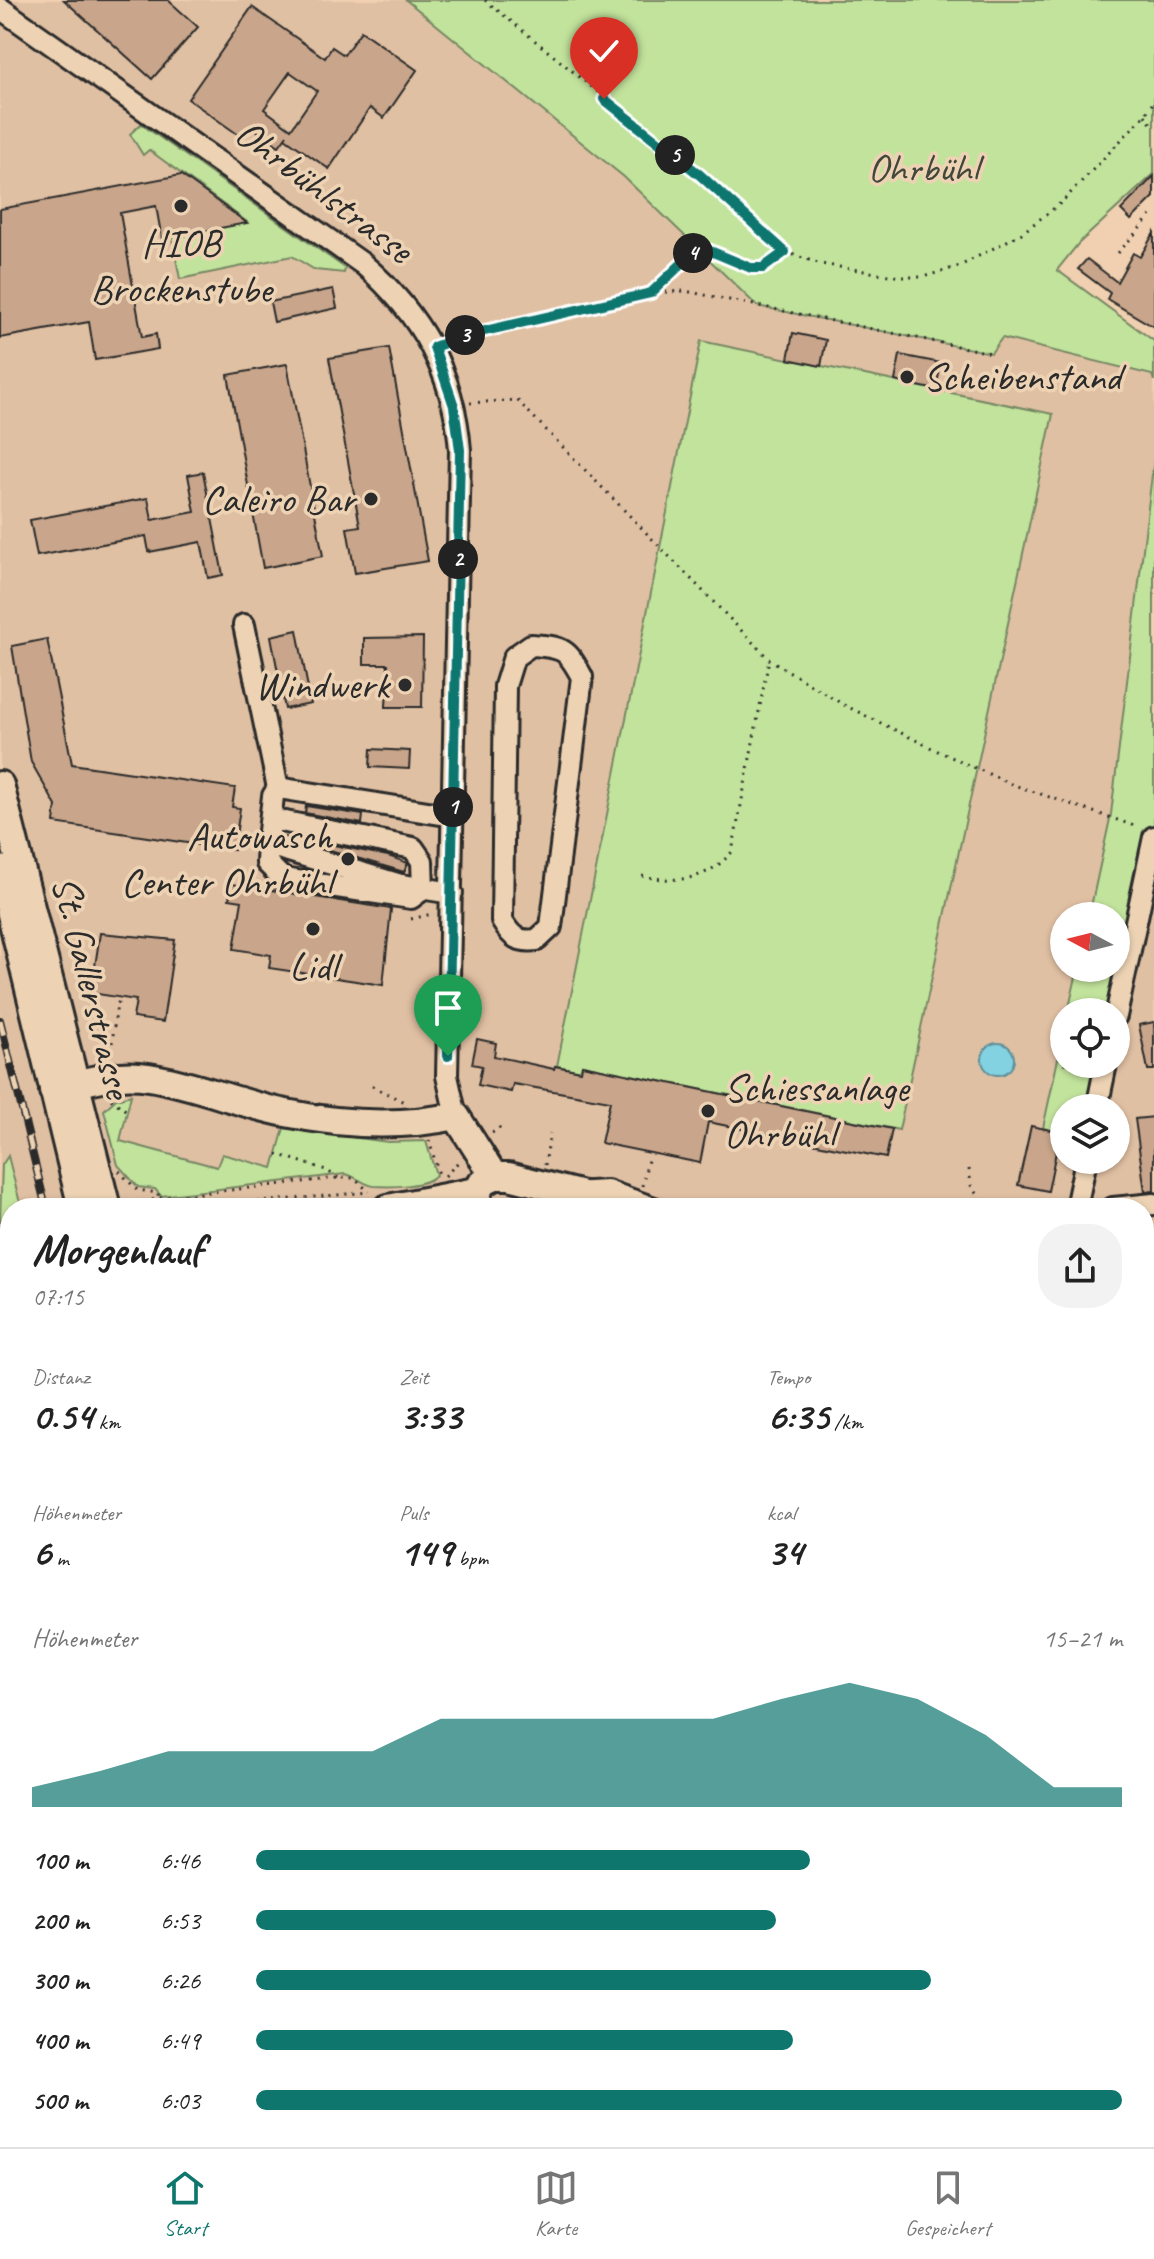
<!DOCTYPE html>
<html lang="de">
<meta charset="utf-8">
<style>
:root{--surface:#fff;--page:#f2f2f2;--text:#222;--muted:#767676;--line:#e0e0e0;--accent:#0f766e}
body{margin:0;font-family:Caveat,sans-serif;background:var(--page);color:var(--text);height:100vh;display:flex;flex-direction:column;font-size:30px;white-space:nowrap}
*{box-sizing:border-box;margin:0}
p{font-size:26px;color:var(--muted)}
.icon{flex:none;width:44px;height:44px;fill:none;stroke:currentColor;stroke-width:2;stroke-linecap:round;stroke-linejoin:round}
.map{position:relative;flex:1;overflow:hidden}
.sheet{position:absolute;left:0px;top:1198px;width:1154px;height:950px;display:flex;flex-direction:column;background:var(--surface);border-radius:32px 32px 0 0;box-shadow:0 2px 6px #0004}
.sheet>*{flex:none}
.needle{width:52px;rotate:277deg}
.fabs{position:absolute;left:1050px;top:902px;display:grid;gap:16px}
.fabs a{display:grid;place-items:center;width:80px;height:80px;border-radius:50%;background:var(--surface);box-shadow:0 2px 6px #0004;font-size:40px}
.pin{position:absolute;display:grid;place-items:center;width:68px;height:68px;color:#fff;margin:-82px -34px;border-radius:50% 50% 50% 0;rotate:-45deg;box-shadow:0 0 8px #0007}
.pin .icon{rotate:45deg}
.km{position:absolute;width:40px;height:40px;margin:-20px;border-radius:50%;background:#222;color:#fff;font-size:22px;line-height:40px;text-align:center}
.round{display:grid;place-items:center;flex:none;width:84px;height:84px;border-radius:32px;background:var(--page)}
.overview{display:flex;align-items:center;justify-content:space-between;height:136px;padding:0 32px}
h1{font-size:44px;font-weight:800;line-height:60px}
.metrics{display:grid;grid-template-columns:repeat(3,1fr);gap:12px;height:136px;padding:8px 32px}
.metrics div{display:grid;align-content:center}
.metrics b{font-size:40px;font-weight:800}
.metrics small{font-size:22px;font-weight:400}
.metrics p{font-size:22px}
.chart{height:224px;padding:16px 32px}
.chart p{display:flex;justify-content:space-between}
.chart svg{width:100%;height:144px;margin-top:8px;fill:var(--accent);opacity:.7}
ul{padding:0 32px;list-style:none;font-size:26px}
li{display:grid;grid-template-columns:128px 96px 1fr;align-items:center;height:60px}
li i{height:20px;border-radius:10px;background:var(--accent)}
.tabs{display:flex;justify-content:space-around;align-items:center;height:112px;border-top:2px solid var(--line);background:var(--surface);font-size:22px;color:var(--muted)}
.tabs a{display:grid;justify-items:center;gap:4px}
.tabs .current{color:var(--accent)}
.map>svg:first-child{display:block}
.built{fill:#e0c0a3;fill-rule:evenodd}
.green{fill:#c2e39c;stroke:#768764;stroke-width:2}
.water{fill:#83d2e1;stroke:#608f98;stroke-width:2}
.building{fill:#c9a68b;stroke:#2b2b2b;stroke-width:2;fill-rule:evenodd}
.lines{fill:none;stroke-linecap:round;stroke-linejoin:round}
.minor-casing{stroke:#2b2b2b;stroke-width:26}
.major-casing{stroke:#2b2b2b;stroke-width:32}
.path{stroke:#2b2b2b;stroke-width:3;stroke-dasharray:2 6;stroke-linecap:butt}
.minor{stroke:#edd3b4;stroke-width:20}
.major{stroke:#edd3b4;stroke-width:26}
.rail-casing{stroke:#2b2b2b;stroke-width:8}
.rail{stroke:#edd3b4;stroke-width:5;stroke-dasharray:15;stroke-linecap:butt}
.route-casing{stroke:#fff;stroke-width:16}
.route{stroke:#0f766e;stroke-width:10}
.poi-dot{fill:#2b2b2b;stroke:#edd3b4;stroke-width:3}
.labels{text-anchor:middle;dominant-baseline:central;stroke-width:7;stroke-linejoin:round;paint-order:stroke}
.park-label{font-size:40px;fill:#42473c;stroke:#edd3b4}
.street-label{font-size:40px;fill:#2b2b2b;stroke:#edd3b4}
.poi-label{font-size:40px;fill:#2b2b2b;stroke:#edd3b4;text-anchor:end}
</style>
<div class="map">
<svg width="1154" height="2147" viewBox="0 0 1154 2147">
<rect width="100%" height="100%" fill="#f0d0b0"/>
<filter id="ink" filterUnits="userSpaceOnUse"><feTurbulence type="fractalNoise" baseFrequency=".0125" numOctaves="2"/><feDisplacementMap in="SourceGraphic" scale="16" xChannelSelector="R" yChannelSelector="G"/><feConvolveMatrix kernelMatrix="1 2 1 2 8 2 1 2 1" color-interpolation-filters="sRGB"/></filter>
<g filter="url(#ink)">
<path class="built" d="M0,0H406L624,177L688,237L991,353L1057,270L1154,341V2147H240L239,2138H1144V1208H10V2138H205L206,2147H0ZM1064,916H1116V968H1064ZM1064,1012H1116V1064H1064ZM1064,1108H1116V1160H1064Z"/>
<g class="green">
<path d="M406,0H1154V174L1078,244L1057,270L1154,341V381L1152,375L1002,338L991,353L757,306L624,177Z"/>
<path d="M141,124L345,268L344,273L315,270L292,256L180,279L172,238L247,222L149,150L143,155L130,134Z"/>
<path d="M701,341L1053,414L899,1130L582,1065L581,1071L557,1066Z"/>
<path d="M1154,458V837L1116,1012H1068L1078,968H1116V916H1089L1111,814Z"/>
<path d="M1064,1031V1064H1106L1097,1108H1064V1142L1058,1141L1059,1132L1043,1128Z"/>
<path d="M131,1095L120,1141L217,1167L222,1154L273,1168L284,1128L388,1142L426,1141L436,1175C426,1187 390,1187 374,1186C364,1185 356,1176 345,1174L161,1196L155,1189L138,1187L118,1165L104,1110L116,1099Z"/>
<path d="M8,1156L19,1199L26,1208H10V1219L0,1220L2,1165Z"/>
<path d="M10,1716V1971L0,1972V1717Z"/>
</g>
<circle class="water" cx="998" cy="1059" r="16"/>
<g class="building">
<path d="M64,0H168L198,27L152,79Z"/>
<path d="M252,7L325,58L332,47L344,55L361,31L417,70L384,118L370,108L329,169L285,138L287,135L279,146L252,127L243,138L188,99ZM290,72L317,91L291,129L264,109Z"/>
<path d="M181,175L247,223L162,239L156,206L120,213L142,337L156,334L158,349L95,360L89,322L0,338V209Z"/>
<path d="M1154,176V197L1131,220L1121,210Z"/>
<path d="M1154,233V327L1107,299L1110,293L1078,269L1087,259L1117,282L1133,253L1140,257Z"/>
<path d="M333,289L337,308L274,322L270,302Z"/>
<path d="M793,333L826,340L821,366L788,359Z"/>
<path d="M389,348L428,561L355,573L347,528L360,526L329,358Z"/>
<path d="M900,355L941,363L936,390L895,381Z"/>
<path d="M287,364L323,556L263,568L228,375Z"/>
<path d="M203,472L223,575L208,578L201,542L149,552L146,536L37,556L30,520L148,498L152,520L195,512L188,475Z"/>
<path d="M297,630L311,704L285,709L271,636Z"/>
<path d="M423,637L422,707H386L388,664H364V638Z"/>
<path d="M47,639L72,764L235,788L232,807L240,808L234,850L54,823L56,806L31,762L12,646Z"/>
<path d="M371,749L410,751L409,769L370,767Z"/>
<path d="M306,806L363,815L362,824L305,813Z"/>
<path d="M304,839L388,856L408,863L404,872L303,842Z"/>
<path d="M232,884L391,909L383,985L269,968L271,955L234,949L242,901L229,899Z"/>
<path d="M100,933L175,940L163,1022L133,1018L136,1000L91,993Z"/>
<path d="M1154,1022V1070H1148L1139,1025Z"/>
<path d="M477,1039L496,1043L494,1056L554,1069L555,1066L581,1071L582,1065L892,1129L886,1158L708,1122L700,1163L601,1143L610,1101L513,1084L511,1092L478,1085L482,1066L472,1064Z"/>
<path d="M1154,1117V1191L1145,1192L1135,1119Z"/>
<path d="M1031,1126L1060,1132L1048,1191L1018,1185Z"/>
</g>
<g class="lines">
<g class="minor-casing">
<g id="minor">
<path d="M0,8L363,264C421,314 454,373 460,450L447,1076L456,1116"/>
<path d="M244,625L278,788L453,816"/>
<path d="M531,645C564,647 567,649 582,677L551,927L537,940C518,942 512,938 502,921L505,686L514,657Z"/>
<path d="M278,788L273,796L268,840L275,847L401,885L452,893"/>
<path d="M268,840L267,863L283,879L411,898L423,889L422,861L413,848L271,819"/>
<path d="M1116,1016L1154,837"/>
<path d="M1097,1108L1106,1064"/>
<path d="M573,1193L607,1191L654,1208"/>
<path d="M1076,1208L1086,1160"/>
<path d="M1113,1208L1154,1204"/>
<path d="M753,2138L754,2147"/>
</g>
</g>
<g class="major-casing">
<g id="major">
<path d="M0,785L107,1208"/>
<path d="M0,869L82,1208"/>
<path d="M53,1091C84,1081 116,1072 149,1077C195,1084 240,1104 286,1113C343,1125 399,1128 456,1116L494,1176"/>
<path d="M388,1208L476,1191"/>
<path d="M473,1208L481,1184L494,1176H509L583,1195L601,1208"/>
<path d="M0,1247L10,1245"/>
<path d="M1144,1423L1154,1428"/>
<path d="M289,2138L290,2147"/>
<path d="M318,2138L319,2147"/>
</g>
</g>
<g class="path">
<path d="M485,0L700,175L785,252L821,264L901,277H923L960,266L1022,233L1062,202L1145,115L1154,101"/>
<path d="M1145,115L1154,128"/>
<path d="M1118,253L1154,212"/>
<path d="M651,293C664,280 677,262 692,253C726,234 738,292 785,252"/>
<path d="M447,342L651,293L685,291L991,353"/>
<path d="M470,403L517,400L769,659L844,705L940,752L1011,784L1138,827"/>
<path d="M642,876C678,883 706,881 732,852L769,659"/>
<path d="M411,919L432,914"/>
<path d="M111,1051L117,1004L123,998"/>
<path d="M372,1086L404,1102"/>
<path d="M111,1099L128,1112"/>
<path d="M492,1133L502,1126"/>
<path d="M429,1140L439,1175"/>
<path d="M277,1154L326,1170L338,1178"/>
<path d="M545,1165L550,1133"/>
<path d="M969,1169L971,1185L985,1208"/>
<path d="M119,1171L137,1190L158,1193L160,1208"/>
<path d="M445,1176L461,1159"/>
<path d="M642,1186L648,1160"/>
<path d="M129,1207L159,1198L338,1178H355L369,1192"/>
<path d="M194,1208L369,1192"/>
<path d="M809,1208L813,1200"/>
<path d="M0,1223L10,1222"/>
<path d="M1124,2138L1139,2147"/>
</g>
<use href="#minor" class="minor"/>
<use href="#major" class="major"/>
<g class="rail-casing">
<g id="rail">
<path d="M0,1020L46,1208"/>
<path d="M1144,1656L1154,1639"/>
<path d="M1144,1690L1154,1673"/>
<path d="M259,2138L260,2147"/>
<path d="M640,2138L645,2147"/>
<path d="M856,2147L862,2138"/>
</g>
</g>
<use href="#rail" class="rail"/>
</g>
</g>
<g class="lines" filter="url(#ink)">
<g class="route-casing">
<path id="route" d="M448,1056L460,450L454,406L434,347L463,336L651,293L695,251L708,250L751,268H763L785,252L700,175L604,99"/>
</g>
<use href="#route" class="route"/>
</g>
<g class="poi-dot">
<circle cx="181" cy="206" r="8"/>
<circle cx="907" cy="377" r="8"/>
<circle cx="371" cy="499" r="8"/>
<circle cx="405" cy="685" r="8"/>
<circle cx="348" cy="859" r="8"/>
<circle cx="313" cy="929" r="8"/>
<circle cx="708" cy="1111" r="8"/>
</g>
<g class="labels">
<g class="park-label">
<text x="923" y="168">Ohrbühl</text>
</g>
<g class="street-label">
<text transform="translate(324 191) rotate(37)">Ohrbühlstrasse</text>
<text transform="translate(92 987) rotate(76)">St. Gallerstrasse</text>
</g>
<g class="poi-label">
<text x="181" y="243" text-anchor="middle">HIOB<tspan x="181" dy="46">Brockenstube</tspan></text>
<text x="923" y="377" text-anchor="start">Scheibenstand</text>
<text x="355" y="499">Caleiro Bar</text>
<text x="389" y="685">Windwerk</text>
<text x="332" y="836">Autowasch<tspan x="332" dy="46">Center Ohrbühl</tspan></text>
<text x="313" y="966" text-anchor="middle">Lidl</text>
<text x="724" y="1088" text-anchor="start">Schiessanlage<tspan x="724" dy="46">Ohrbühl</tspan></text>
</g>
</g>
</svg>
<div class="fabs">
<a><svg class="needle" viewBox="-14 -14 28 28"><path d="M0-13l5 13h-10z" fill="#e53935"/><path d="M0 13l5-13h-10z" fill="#767676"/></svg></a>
<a><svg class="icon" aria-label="locate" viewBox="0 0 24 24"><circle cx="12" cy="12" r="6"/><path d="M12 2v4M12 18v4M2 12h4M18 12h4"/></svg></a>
<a><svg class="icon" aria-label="layers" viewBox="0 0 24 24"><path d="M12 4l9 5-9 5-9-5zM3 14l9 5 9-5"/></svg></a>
</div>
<div class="pin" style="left:448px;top:1056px;background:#1e9e55"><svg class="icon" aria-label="arrive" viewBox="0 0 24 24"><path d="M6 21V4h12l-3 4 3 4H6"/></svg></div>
<div class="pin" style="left:604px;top:99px;background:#d93025"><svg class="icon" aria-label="check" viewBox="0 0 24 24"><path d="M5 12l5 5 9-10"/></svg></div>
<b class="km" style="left:453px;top:807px">1</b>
<b class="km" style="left:458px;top:559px">2</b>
<b class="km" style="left:465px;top:335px">3</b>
<b class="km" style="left:693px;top:253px">4</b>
<b class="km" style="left:675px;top:155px">5</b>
<section class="sheet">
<div class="overview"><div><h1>Morgenlauf</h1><p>07:15</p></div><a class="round"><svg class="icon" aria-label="share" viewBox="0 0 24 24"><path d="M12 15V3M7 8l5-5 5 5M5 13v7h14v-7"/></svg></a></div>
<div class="metrics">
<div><p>Distanz</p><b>0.54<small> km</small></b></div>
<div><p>Zeit</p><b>3:33</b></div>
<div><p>Tempo</p><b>6:35<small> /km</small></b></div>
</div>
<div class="metrics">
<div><p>Höhenmeter</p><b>6<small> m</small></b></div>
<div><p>Puls</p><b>149<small> bpm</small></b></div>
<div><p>kcal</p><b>34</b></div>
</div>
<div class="chart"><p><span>Höhenmeter</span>15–21 m</p>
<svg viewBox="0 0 160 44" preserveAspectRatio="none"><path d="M0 44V38L10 33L20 27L30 27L40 27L50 27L60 17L70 17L80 17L90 17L100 17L110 11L120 6L130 11L140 22L150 38L160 38V44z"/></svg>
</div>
<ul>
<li><b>100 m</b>6:46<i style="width:64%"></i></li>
<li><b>200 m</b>6:53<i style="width:60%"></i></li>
<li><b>300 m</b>6:26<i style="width:78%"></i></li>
<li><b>400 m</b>6:49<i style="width:62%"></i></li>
<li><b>500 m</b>6:03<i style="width:100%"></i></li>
</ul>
</section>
</div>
<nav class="tabs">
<a class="current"><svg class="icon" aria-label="home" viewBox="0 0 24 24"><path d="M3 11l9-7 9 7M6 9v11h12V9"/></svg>Start</a>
<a><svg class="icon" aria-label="map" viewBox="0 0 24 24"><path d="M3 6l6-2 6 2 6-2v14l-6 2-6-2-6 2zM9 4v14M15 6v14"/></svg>Karte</a>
<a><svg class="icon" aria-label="saved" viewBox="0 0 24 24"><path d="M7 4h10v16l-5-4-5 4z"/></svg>Gespeichert</a>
</nav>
